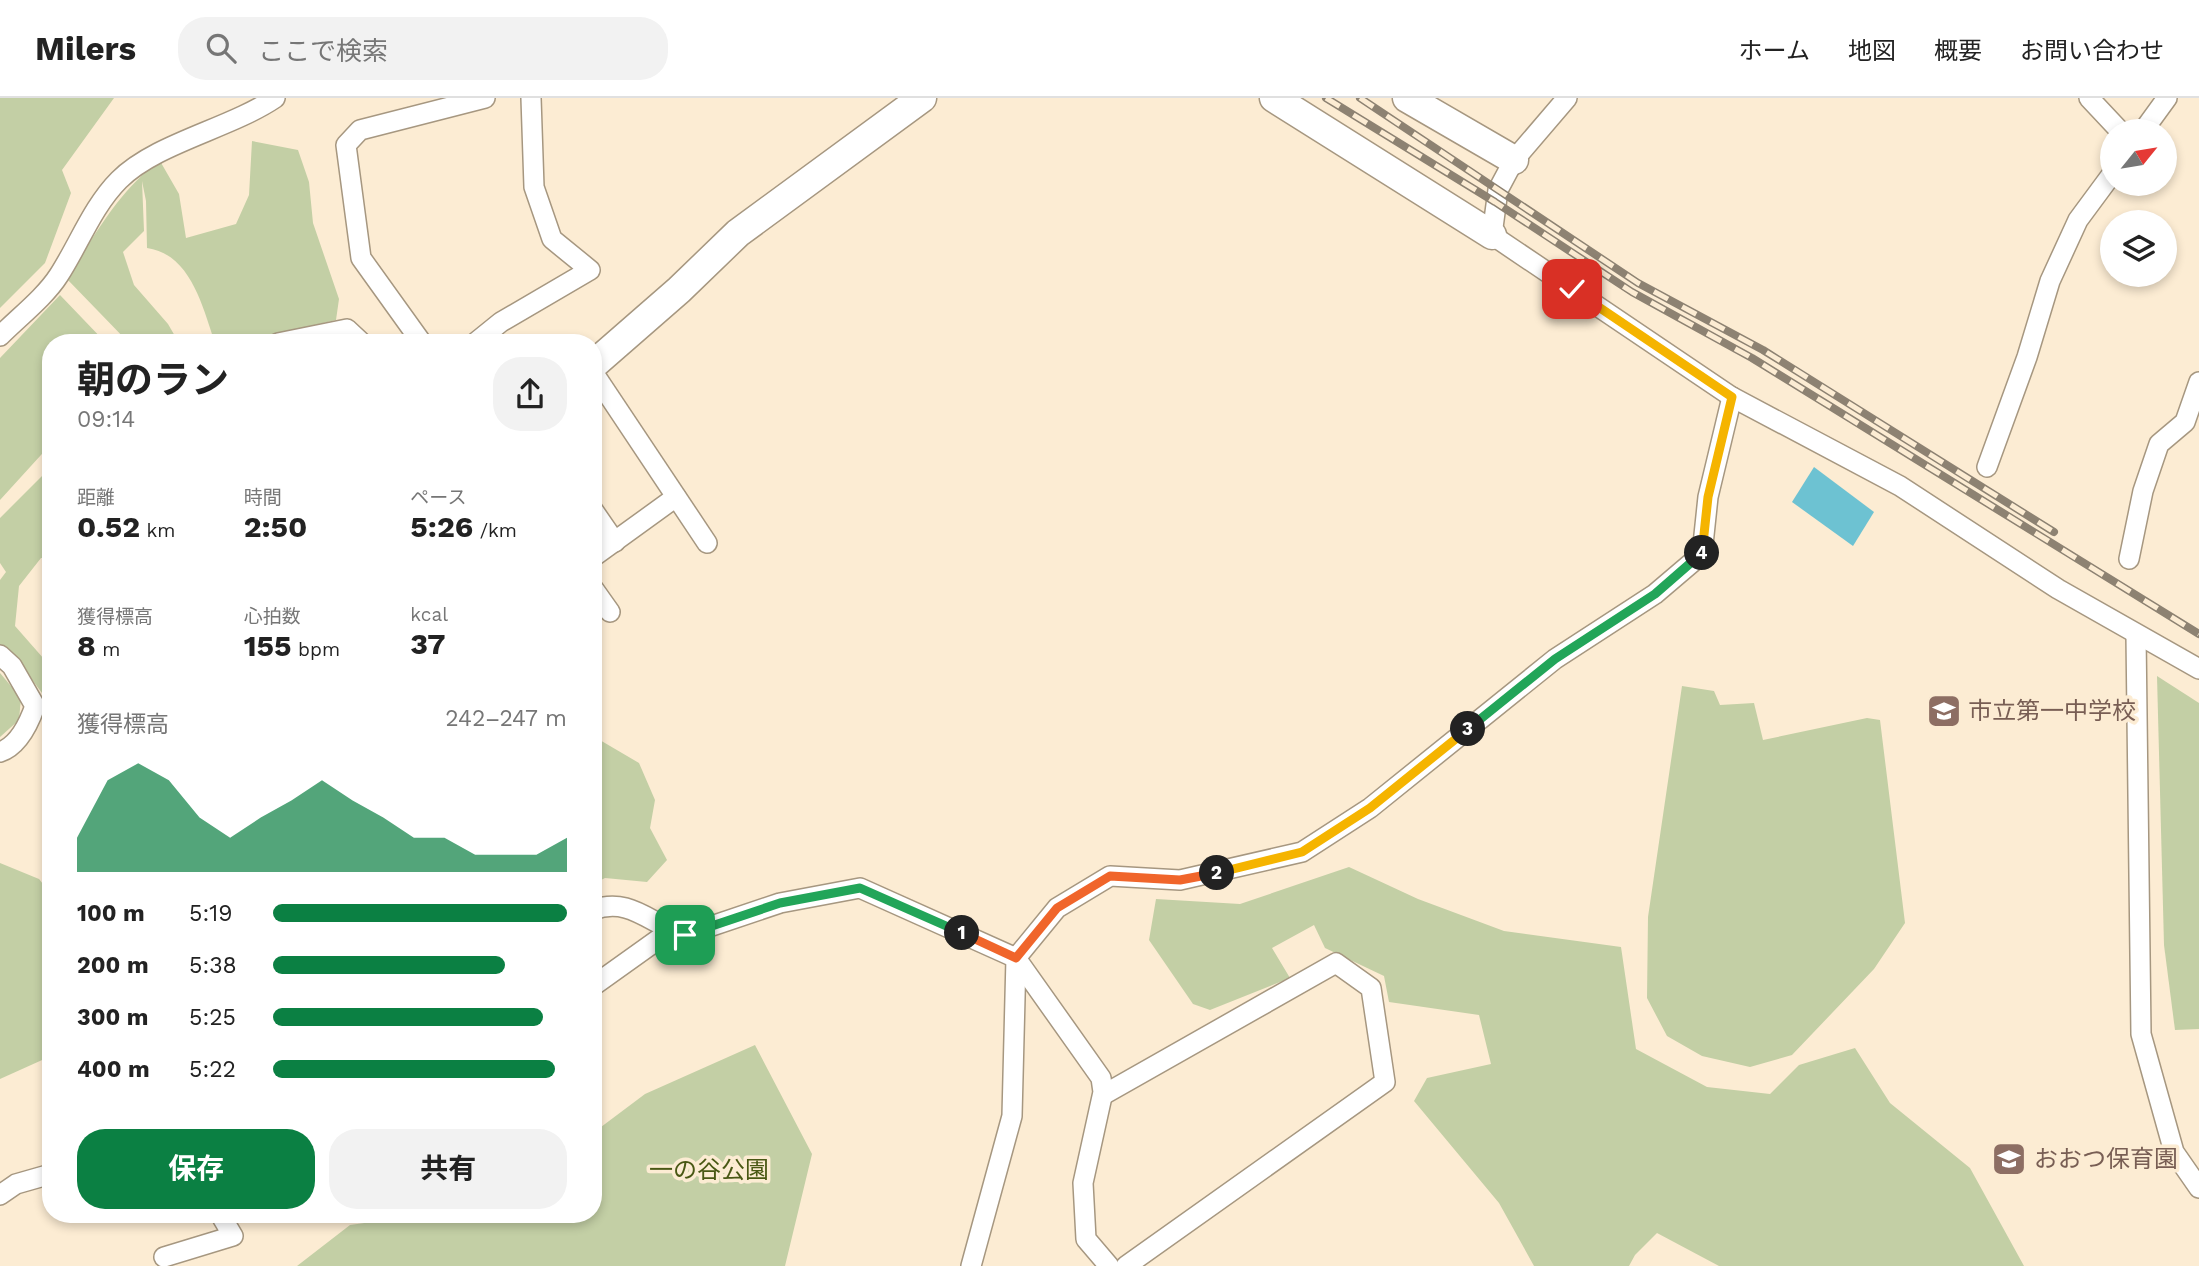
<!DOCTYPE html>
<html lang="ja">
<meta charset="utf-8">
<style>
:root{--surface:#fff;--page:#f2f2f2;--text:#222;--muted:#767676;--line:#e0e0e0;--accent:#0b8043}
body{margin:0;font-family:"Work Sans","Noto Sans JP",sans-serif;background:var(--page);color:var(--text);height:100vh;display:flex;flex-direction:column;font-size:26px;white-space:nowrap}
*{box-sizing:border-box;margin:0}
p{font-size:23px;color:var(--muted)}
.icon{flex:none;width:38px;height:38px;fill:none;stroke:currentColor;stroke-width:2;stroke-linecap:round;stroke-linejoin:round}
.map{position:relative;flex:1;overflow:hidden}
.drawer{position:absolute;left:42px;top:236px;width:560px;height:889px;display:flex;flex-direction:column;background:var(--surface);border-radius:28px;box-shadow:0 4px 10px #0003}
.drawer>*{flex:none}
.needle{width:46px;rotate:60deg}
.tools{position:absolute;left:2100px;top:21px;display:grid;gap:14px}
.tools a{display:grid;place-items:center;width:77px;height:77px;border-radius:50%;background:var(--surface);box-shadow:0 4px 10px #0003;font-size:35px}
.pin{position:absolute;display:grid;place-items:center;width:60px;height:60px;color:#fff;margin:-30px;border-radius:14px;box-shadow:0 4px 10px #0006}
.km{position:absolute;width:35px;height:35px;margin:-18px;border-radius:50%;background:#222;color:#fff;font-size:19px;line-height:35px;text-align:center}
.round{display:grid;place-items:center;flex:none;width:74px;height:74px;border-radius:28px;background:var(--page)}
.overview{display:flex;align-items:center;justify-content:space-between;height:119px;padding:0 35px}
h1{font-size:38px;font-weight:700;line-height:52px}
.stats{display:grid;grid-template-columns:repeat(3,1fr);gap:10px;height:119px;padding:7px 35px}
.stats div{display:grid;align-content:center}
.stats b{font-size:30px;font-weight:700}
.stats small{font-size:19px;font-weight:400}
.stats p{font-size:19px}
.chart{height:196px;padding:14px 35px}
.chart p{display:flex;justify-content:space-between}
.chart svg{width:100%;height:126px;margin-top:7px;fill:var(--accent);opacity:.7}
.button{display:flex;gap:14px;margin-top:auto;padding:14px 35px}
.button a{flex:1;height:80px;border-radius:28px;background:var(--accent);color:#fff;font-size:28px;font-weight:700;line-height:80px;text-align:center}
.button a+a{background:var(--page);color:var(--text)}
ul{padding:0 35px;list-style:none;font-size:23px}
li{display:grid;grid-template-columns:112px 84px 1fr;align-items:center;height:52px}
li i{height:18px;border-radius:9px;background:var(--accent)}
header{display:flex;align-items:center;gap:42px;box-sizing:border-box;height:98px;padding:0 35px;background:var(--surface);border-bottom:2px solid var(--line)}
header strong{font-size:33px}
nav{display:flex;gap:38px;margin-inline-start:auto;font-size:24px}
.search{width:490px;height:63px;background:var(--page);display:flex;align-items:center;gap:18px;box-sizing:border-box;padding:0 24px;border-radius:28px;color:var(--muted);font-size:26px}
.map>svg:first-child{display:block}
.green{fill:#c3cfa5}
.water{fill:#6dc2d2}
.lines{fill:none;stroke-linecap:round;stroke-linejoin:round}
.street-casing{stroke:#a69780;stroke-width:22}
.secondary-casing{stroke:#a69780;stroke-width:31}
.street{stroke:#fff;stroke-width:19}
.secondary{stroke:#fff;stroke-width:28}
.rail-casing{stroke:#8d8272;stroke-width:8}
.rail{stroke:#fcecd3;stroke-width:5;stroke-dasharray:16;stroke-linecap:butt}
.split-1-casing{stroke:#fff;stroke-width:14}
.split-2-casing{stroke:#fff;stroke-width:14}
.split-3-casing{stroke:#fff;stroke-width:14}
.split-4-casing{stroke:#fff;stroke-width:14}
.split-5-casing{stroke:#fff;stroke-width:14}
.split-1{stroke:#22a559;stroke-width:9}
.split-2{stroke:#f0652b;stroke-width:9}
.split-3{stroke:#f5b400;stroke-width:9}
.split-4{stroke:#22a559;stroke-width:9}
.split-5{stroke:#f5b400;stroke-width:9}
.labels{text-anchor:middle;dominant-baseline:central;stroke-width:7;stroke-linejoin:round;paint-order:stroke}
.education-label{font-size:24px;fill:#785e54;stroke:#fcecd3;text-anchor:start}
.park-label{font-size:24px;fill:#495814;stroke:#fcecd3}
</style>
<header>
<strong>Milers</strong>
<div class="search"><svg class="icon" aria-label="search" viewBox="0 0 24 24"><circle cx="10" cy="10" r="6"/><path d="M15 15l6 6"/></svg>ここで検索</div>
<nav><a>ホーム</a><a>地図</a><a>概要</a><a>お問い合わせ</a></nav>
</header>
<div class="map">
<svg width="2199" height="1168" viewBox="0 0 2199 1168">
<rect width="100%" height="100%" fill="#fcecd3"/>
<g class="green">
<path d="M0,0H114L62,72L71,95L45,165L0,210Z"/>
<path d="M252,43L298,52L309,84L313,125L339,201L336,222L238,245H215C203,210 191,156 147,150L146,103L142,83L144,133L123,154L134,187L168,226L179,245H129L66,180C94,140 119,91 160,63L179,96L186,140L236,126L249,97Z"/>
<path d="M60,197L106,245H51V346L0,402V260Z"/>
<path d="M51,369V460H41L19,488L15,528L51,569L48,603L18,563L0,548V482L6,474L0,465V420Z"/>
<path d="M0,575L21,600L19,622L0,639Z"/>
<path d="M2157,578L2199,605V931L2175,932L2164,847Z"/>
<path d="M1682,588L1714,593L1720,607L1754,605L1763,642L1867,620L1880,622L1905,825L1874,871L1792,957L1750,969L1702,958L1667,938L1647,900L1648,819Z"/>
<path d="M593,638L639,665L655,702L650,730L667,762L647,784L605,780L593,786Z"/>
<path d="M0,765L39,781L51,796V958L0,981Z"/>
<path d="M1349,769L1418,801L1504,833L1621,849L1636,951L1707,989L1770,996L1799,967L1855,950L1890,1005L1970,1070L2024,1168H1719L1657,1135L1635,1157L1629,1168H1534L1499,1105L1414,1003L1427,980L1491,966L1479,917L1389,904L1384,878L1325,850L1314,827L1272,850L1290,880L1210,912L1193,906L1149,842L1156,801L1240,806Z"/>
<path d="M755,947L812,1056L785,1168H297L350,1127L428,1116H593V1035L645,996Z"/>
</g>
<path class="water" d="M1814,369L1874,414L1853,448L1792,404Z"/>
<g class="lines">
<g class="street-casing">
<g id="street">
<path d="M1567,0L1514,62L1498,92L1492,137L1732,299L1900,388L2058,491L2199,571"/>
<path d="M2089,0L2120,33"/>
<path d="M2143,33L2167,0"/>
<path d="M0,238C19,219 45,199 59,177C79,146 93,108 119,82C156,45 229,31 275,0"/>
<path d="M278,245L347,231L362,245"/>
<path d="M422,245L361,160L346,47L360,32L485,0"/>
<path d="M475,245L501,224L590,172L552,141L534,89L531,0"/>
<path d="M593,274L707,445"/>
<path d="M1987,369L2027,259L2050,183L2078,122L2112,76"/>
<path d="M593,412L615,444"/>
<path d="M593,459L676,399"/>
<path d="M2129,461L2143,393L2159,346L2185,324L2199,284"/>
<path d="M593,490L610,514"/>
<path d="M2136,537L2141,936L2174,1054L2199,1090"/>
<path d="M0,557L12,568L35,608C29,625 18,648 0,654"/>
<path d="M593,812C630,798 651,827 685,837L780,805L860,790L1016,860L1101,980L1103,994L1083,1085L1086,1141L1109,1168"/>
<path d="M593,888L670,833"/>
<path d="M1103,997L1336,865L1371,890L1385,984L1126,1168"/>
<path d="M0,1097L16,1086L51,1076"/>
<path d="M164,1159L233,1138L220,1116"/>
<path d="M971,1168L1012,1018L1016,860L1057,810L1110,778L1180,782L1302,754L1370,710L1555,561L1655,496L1702,456L1708,399L1732,299"/>
</g>
</g>
<g class="secondary-casing">
<g id="secondary">
<path d="M1274,0L1492,137"/>
<path d="M1407,0L1514,62"/>
<path d="M593,267L679,192L738,135L922,0"/>
</g>
</g>
<use href="#street" class="street"/>
<use href="#secondary" class="secondary"/>
<g class="rail-casing">
<g id="rail">
<path d="M1326,0L1495,104L1632,194L1752,260L2199,536"/>
<path d="M1360,0L1638,185L1763,252L2054,434"/>
</g>
</g>
<use href="#rail" class="rail"/>
</g>
<g class="lines">
<g class="split-1-casing">
<path id="split-1" d="M685,837L780,805L860,790L962,835"/>
</g>
<g class="split-2-casing">
<path id="split-2" d="M962,835L1016,860L1057,810L1110,778L1180,782L1217,775"/>
</g>
<g class="split-3-casing">
<path id="split-3" d="M1217,775L1302,754L1370,710L1468,631"/>
</g>
<g class="split-4-casing">
<path id="split-4" d="M1468,631L1555,561L1655,496L1702,455"/>
</g>
<g class="split-5-casing">
<path id="split-5" d="M1572,191L1732,299L1708,399L1702,455"/>
</g>
<use href="#split-1" class="split-1"/>
<use href="#split-2" class="split-2"/>
<use href="#split-3" class="split-3"/>
<use href="#split-4" class="split-4"/>
<use href="#split-5" class="split-5"/>
</g>
<defs>
<g id="school-square" transform="scale(1.75)"><rect x="-9" y="-9" width="18" height="18" rx="4" fill="#8d6e63" stroke="#fcecd3"/><path d="M0-5L7-2L0 1L-7-2ZM-4 1L0 2.5L4 1V4Q0 6-4 4Z" fill="#fff"/></g>
</defs>
<g fill-rule="evenodd">
<use href="#school-square" x="1944" y="613"/>
<use href="#school-square" x="2009" y="1061"/>
</g>
<g class="labels">
<g class="education-label">
<text x="1968" y="613">市立第一中学校</text>
<text x="2034" y="1061">おおつ保育園</text>
</g>
<g class="park-label">
<text x="709" y="1072">一の谷公園</text>
</g>
</g>
</svg>
<div class="tools">
<a><svg class="needle" viewBox="-14 -14 28 28"><path d="M0-13l5 13h-10z" fill="#e53935"/><path d="M0 13l5-13h-10z" fill="#767676"/></svg></a>
<a><svg class="icon" aria-label="layers" viewBox="0 0 24 24"><path d="M12 4l9 5-9 5-9-5zM3 14l9 5 9-5"/></svg></a>
</div>
<div class="pin" style="left:685px;top:837px;background:#1e9e55"><svg class="icon" aria-label="arrive" viewBox="0 0 24 24"><path d="M6 21V4h12l-3 4 3 4H6"/></svg></div>
<div class="pin" style="left:1572px;top:191px;background:#d93025"><svg class="icon" aria-label="check" viewBox="0 0 24 24"><path d="M5 12l5 5 9-10"/></svg></div>
<b class="km" style="left:962px;top:835px">1</b>
<b class="km" style="left:1217px;top:775px">2</b>
<b class="km" style="left:1468px;top:631px">3</b>
<b class="km" style="left:1702px;top:455px">4</b>
<section class="drawer">
<div class="overview"><div><h1>朝のラン</h1><p>09:14</p></div><a class="round"><svg class="icon" aria-label="share" viewBox="0 0 24 24"><path d="M12 15V3M7 8l5-5 5 5M5 13v7h14v-7"/></svg></a></div>
<div class="stats">
<div><p>距離</p><b>0.52<small> km</small></b></div>
<div><p>時間</p><b>2:50</b></div>
<div><p>ペース</p><b>5:26<small> /km</small></b></div>
</div>
<div class="stats">
<div><p>獲得標高</p><b>8<small> m</small></b></div>
<div><p>心拍数</p><b>155<small> bpm</small></b></div>
<div><p>kcal</p><b>37</b></div>
</div>
<div class="chart"><p><span>獲得標高</span>242–247 m</p>
<svg viewBox="0 0 160 44" preserveAspectRatio="none"><path d="M0 44V32L10 12L20 6L30 12L40 25L50 32L60 25L70 19L80 12L90 19L100 25L110 32L120 32L130 38L140 38L150 38L160 32V44z"/></svg>
</div>
<ul>
<li><b>100 m</b>5:19<i style="width:100%"></i></li>
<li><b>200 m</b>5:38<i style="width:79%"></i></li>
<li><b>300 m</b>5:25<i style="width:92%"></i></li>
<li><b>400 m</b>5:22<i style="width:96%"></i></li>
</ul>
<div class="button"><a>保存</a><a>共有</a></div>
</section>
</div>
